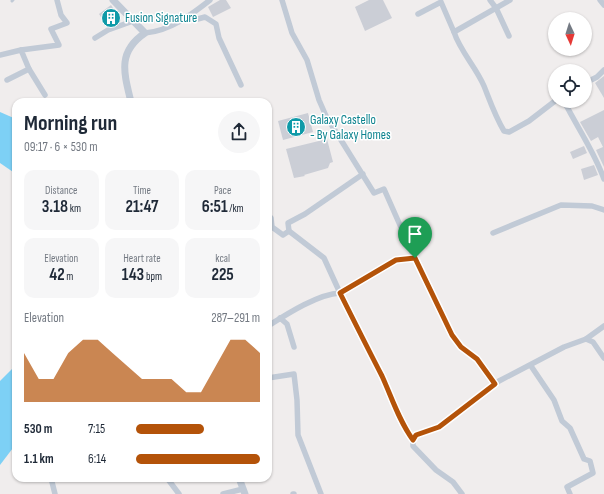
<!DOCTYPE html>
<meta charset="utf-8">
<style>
:root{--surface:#fff;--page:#f6f6f7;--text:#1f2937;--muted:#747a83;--accent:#b45309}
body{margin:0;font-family:"Sofia Sans Condensed",sans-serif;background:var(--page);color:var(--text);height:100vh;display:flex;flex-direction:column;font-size:15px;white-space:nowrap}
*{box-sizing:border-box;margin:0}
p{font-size:13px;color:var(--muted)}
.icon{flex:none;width:22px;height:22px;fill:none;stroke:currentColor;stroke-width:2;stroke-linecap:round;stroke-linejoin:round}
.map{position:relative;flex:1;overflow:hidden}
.side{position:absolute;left:12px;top:98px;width:260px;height:384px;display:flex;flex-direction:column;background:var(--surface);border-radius:12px;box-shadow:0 1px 3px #0004}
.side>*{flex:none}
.needle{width:26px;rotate:176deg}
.buttons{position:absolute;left:548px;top:12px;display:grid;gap:8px}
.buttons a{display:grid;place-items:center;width:44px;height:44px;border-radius:50%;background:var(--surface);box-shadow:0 1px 3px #0004;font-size:20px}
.pin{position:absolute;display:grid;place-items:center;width:34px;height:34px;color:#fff;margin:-41px -17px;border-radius:50% 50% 50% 0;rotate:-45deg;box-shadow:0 0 4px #0007}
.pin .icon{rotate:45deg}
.round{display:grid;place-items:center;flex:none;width:42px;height:42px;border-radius:21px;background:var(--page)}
.summary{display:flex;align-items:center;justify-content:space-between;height:68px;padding:0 12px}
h1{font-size:22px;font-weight:700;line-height:30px}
.metrics{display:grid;grid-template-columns:repeat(3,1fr);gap:6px;height:68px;padding:4px 12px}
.metrics div{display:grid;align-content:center;border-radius:10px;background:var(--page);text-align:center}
.metrics b{font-size:17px;font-weight:700}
.metrics small{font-size:11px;font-weight:400}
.metrics p{font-size:11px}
.chart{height:112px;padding:8px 12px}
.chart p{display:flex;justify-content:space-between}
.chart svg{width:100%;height:72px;margin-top:4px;fill:var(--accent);opacity:.7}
ul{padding:0 12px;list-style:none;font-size:13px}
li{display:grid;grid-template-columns:64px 48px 1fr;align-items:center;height:30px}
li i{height:10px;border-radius:5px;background:var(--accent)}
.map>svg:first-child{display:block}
.water{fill:#7dd0f5}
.building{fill:#cbced6}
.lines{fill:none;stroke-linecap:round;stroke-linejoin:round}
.service{stroke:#c1cad6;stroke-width:3}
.minor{stroke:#c1cad6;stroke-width:5.5}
.tertiary{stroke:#c1cad6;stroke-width:7}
.route-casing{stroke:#fff;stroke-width:8}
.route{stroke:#b45309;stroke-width:5}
.labels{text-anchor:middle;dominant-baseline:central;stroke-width:3;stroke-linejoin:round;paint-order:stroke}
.culture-label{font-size:13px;fill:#0d838f;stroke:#fff;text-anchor:start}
</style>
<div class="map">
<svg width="604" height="494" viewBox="0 0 604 494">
<rect width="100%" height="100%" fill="#f0eded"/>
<g class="water">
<path d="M0,112L16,119V174L0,163Z"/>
<path d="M16,365V444L0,465V381Z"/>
</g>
<g class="building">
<path d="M220,0H226L231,8L213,17L208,7Z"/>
<path d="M369,0H383L392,18L365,31L355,7Z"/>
<path d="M111,5L121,21L107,26L99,14Z"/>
<path d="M604,76V98L595,83Z"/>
<path d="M604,110V167L596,150L603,147L598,137L591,141L580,122Z"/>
<path d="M308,113L313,132L283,140L278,121Z"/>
<path d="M327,139L333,162L330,163L328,168L304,175L305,176L294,178L286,149Z"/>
<path d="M584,146L587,153L573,159L570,152Z"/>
<path d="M594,165L598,175L584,180L581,169Z"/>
</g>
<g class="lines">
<path class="service" d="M12,1L13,0"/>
<g class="minor">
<path d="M282,0L292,33L307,60L319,100L326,116L374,193L384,189L415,259L396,260L340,293L324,258L289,231L288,223L305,214L363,174"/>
<path d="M490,0L496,8L509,36"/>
<path d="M600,0L604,5"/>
<path d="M418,14L441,2L454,32L510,0"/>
<path d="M188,16L194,20L205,17L216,24L219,38L241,85"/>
<path d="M454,32C460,51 476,67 484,86C490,101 495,116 504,131L509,132L529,121L555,101"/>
<path d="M145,33C170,31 191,15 210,0"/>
<path d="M95,38L108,30L133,21"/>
<path d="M0,55L21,50"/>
<path d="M29,69L45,95"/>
<path d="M7,80L29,69L21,50L59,45L51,29L67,23L61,15L57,0"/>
<path d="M585,83L597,77L604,70"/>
<path d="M564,101C577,127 594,151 604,179"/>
<path d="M268,220L271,218L272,227L283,235L289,231"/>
<path d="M493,233L561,205L592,206L604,210"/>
<path d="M415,259L452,335L461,347L477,359L495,384"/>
<path d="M280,318L287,324L294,347"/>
<path d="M268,326C287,314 318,294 340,293C354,321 368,349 382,377C392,398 399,421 413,440"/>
<path d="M586,339L593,342L604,358"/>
<path d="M531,366L554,400L562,421L570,428L584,459L590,461L593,473L567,487L570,494"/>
<path d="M268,378L294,374L297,400L298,435L321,494"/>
<path d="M51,478L55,494"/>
<path d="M167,478L179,494"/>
<path d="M33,479L38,478"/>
<path d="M223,494L243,489"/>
<path d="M293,494H294"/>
<path d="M462,494L453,482L436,470L413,446V440L416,435L439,427L499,381L564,347L586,339L604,326"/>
</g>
<g class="tertiary">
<path d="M113,0L145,33C117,52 124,73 131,102"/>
<path d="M239,478L245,494"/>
</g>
</g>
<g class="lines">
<g class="route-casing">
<path id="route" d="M415,258L452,335L461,347L477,359L495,384L439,427L416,435L413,440C399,421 392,398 382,376C368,349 354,321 340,293L396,260Z"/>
</g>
<use href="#route" class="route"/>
</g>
<defs>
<g id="building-disc" transform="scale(1)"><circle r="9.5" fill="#0f9aa8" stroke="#fff"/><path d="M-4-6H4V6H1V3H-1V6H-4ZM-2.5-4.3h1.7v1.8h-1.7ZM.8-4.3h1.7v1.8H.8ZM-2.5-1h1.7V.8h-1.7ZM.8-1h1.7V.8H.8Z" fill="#fff"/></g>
</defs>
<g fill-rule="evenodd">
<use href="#building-disc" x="111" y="18"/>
<use href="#building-disc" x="296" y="127"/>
</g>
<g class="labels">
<g class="culture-label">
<text x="125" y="18">Fusion Signature</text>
<text x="310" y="120">Galaxy Castello<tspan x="310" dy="15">- By Galaxy Homes</tspan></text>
</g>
</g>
</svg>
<div class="buttons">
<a><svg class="needle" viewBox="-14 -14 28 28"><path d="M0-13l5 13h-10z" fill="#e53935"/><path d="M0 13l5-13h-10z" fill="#747a83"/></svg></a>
<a><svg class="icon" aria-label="locate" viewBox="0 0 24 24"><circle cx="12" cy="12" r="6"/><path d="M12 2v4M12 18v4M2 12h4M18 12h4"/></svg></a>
</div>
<div class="pin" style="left:415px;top:258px;background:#1e9e55"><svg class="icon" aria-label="arrive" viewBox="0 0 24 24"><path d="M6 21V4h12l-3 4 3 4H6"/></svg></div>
<section class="side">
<div class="summary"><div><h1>Morning run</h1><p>09:17 · 6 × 530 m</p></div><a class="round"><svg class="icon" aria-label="share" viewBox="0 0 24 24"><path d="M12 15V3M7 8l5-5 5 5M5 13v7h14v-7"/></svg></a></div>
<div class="metrics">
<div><p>Distance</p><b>3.18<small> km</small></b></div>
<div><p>Time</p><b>21:47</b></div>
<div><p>Pace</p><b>6:51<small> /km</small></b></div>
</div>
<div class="metrics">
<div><p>Elevation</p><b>42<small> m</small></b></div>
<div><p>Heart rate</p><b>143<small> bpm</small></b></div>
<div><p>kcal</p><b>225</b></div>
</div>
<div class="chart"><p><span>Elevation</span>287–291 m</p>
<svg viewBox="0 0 160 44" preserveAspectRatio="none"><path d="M0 44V14L10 30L20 30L30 14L40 6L50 6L60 14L70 22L80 30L90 30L100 30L110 38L120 38L130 22L140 6L150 6L160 14V44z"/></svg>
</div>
<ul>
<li><b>530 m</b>7:15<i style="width:55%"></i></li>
<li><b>1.1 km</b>6:14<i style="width:100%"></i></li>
</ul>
</section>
</div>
